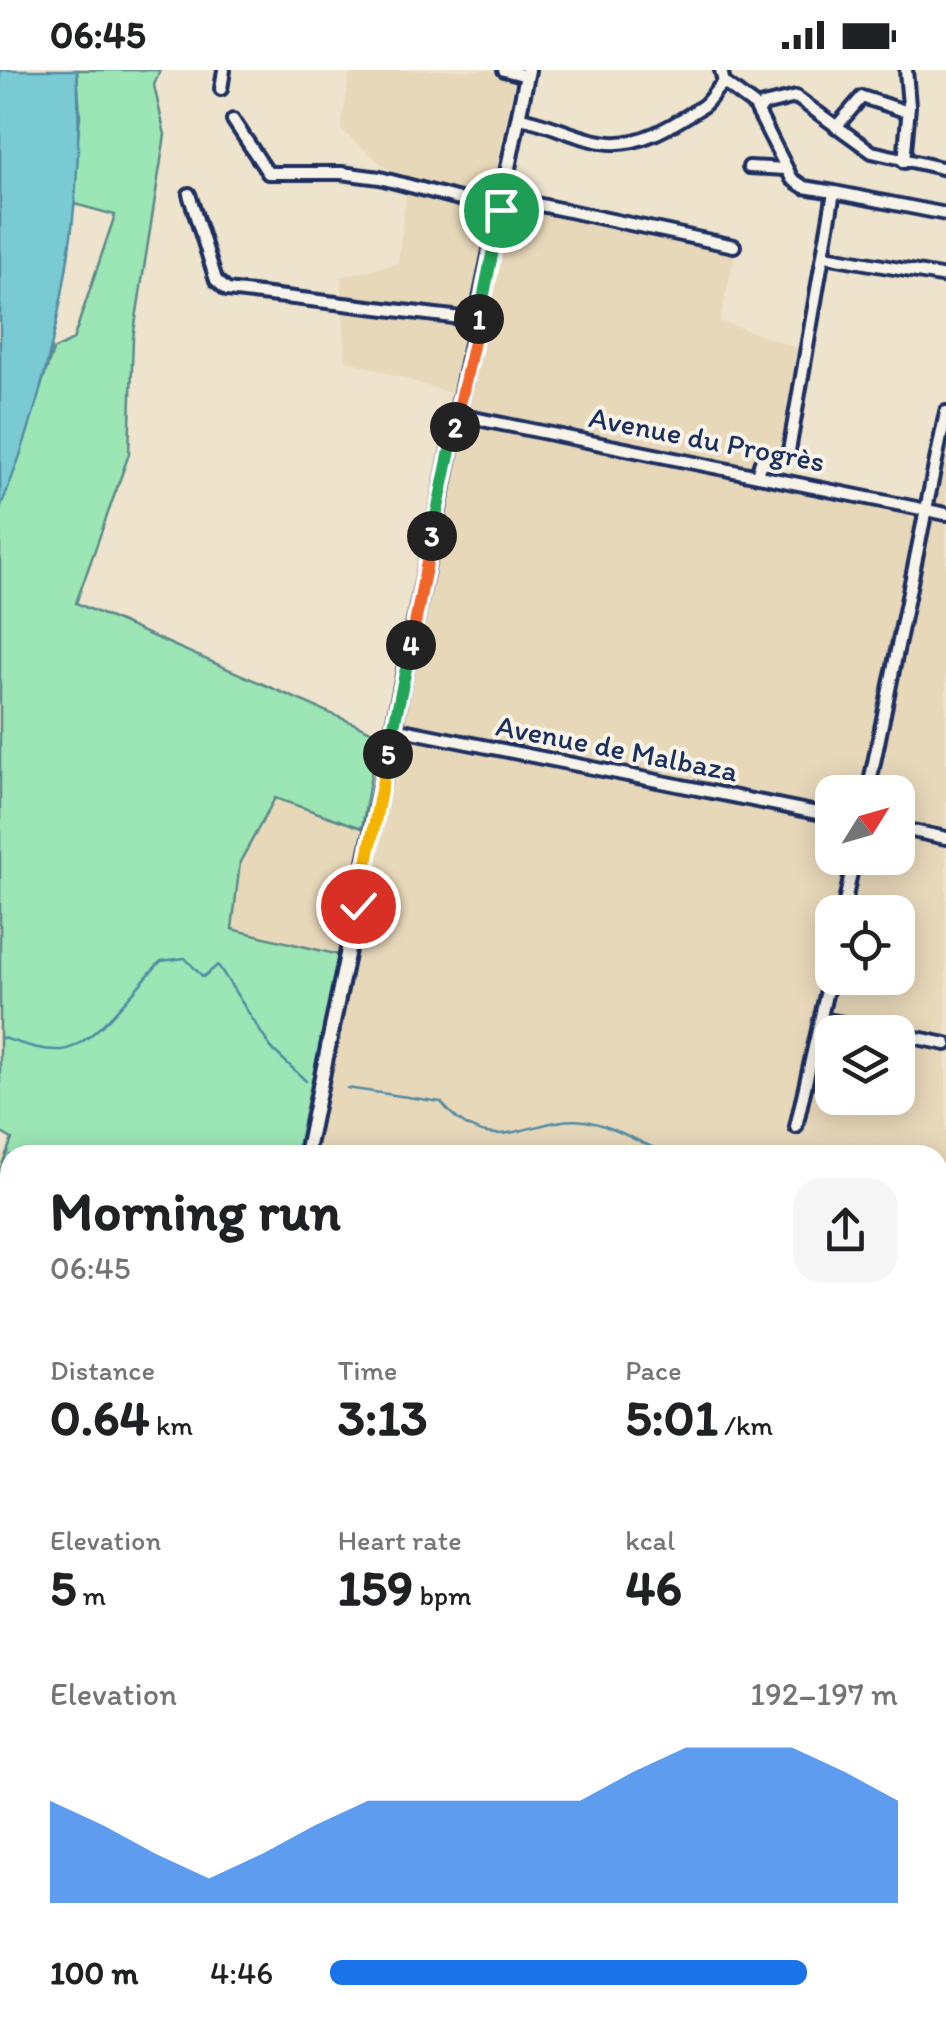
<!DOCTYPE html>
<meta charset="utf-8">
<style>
:root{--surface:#fff;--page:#f6f6f6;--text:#202124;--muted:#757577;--accent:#1a73e8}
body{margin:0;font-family:Itim,sans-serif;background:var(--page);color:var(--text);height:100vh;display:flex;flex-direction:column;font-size:38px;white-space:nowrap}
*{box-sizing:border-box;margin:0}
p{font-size:32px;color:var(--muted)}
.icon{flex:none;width:55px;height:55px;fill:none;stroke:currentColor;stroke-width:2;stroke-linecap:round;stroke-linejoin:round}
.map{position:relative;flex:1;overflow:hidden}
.details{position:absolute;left:0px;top:1075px;width:948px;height:888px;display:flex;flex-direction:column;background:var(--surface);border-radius:30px 30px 0 0;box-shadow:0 5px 25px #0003}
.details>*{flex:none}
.needle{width:65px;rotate:53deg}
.controls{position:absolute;left:815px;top:705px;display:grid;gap:20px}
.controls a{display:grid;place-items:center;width:100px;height:100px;border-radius:20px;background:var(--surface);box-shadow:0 5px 25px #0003;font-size:50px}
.pin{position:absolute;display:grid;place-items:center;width:85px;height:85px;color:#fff;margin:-42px;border:5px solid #fff;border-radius:50%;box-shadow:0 2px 10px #0007}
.km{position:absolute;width:50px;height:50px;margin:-25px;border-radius:50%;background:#222;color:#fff;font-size:28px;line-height:50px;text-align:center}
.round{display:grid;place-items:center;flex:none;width:105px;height:105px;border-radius:30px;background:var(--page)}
.summary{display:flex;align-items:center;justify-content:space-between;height:170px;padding:0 50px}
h1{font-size:55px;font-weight:700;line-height:75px}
.stats{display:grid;grid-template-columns:repeat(3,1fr);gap:15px;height:170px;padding:10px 50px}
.stats div{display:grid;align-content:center}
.stats b{font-size:50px;font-weight:700}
.stats small{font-size:28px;font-weight:400}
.stats p{font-size:28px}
.chart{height:280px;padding:20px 50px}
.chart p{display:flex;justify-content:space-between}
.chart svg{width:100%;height:180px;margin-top:10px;fill:var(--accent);opacity:.7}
ul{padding:0 50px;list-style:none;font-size:32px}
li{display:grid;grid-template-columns:160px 120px 1fr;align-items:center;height:75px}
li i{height:25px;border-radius:12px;background:var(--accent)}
.status{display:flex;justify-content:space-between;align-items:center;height:70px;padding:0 50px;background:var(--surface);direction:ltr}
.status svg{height:28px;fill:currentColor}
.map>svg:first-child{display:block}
.built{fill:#e8d8ba;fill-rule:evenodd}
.green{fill:#9ce5b5;stroke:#5c8a8a;stroke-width:2.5}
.water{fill:#79cad2;stroke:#538ca4;stroke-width:2.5}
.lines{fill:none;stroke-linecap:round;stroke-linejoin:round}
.stream{stroke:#538ca4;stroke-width:2.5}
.minor-casing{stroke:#1b2f5e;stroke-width:18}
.major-casing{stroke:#1b2f5e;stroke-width:20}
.minor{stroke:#f7f3e8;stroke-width:10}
.major{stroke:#f7f3e8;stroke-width:12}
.split-1-casing{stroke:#fff;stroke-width:20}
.split-2-casing{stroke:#fff;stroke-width:20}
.split-3-casing{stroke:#fff;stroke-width:20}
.split-4-casing{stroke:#fff;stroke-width:20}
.split-5-casing{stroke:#fff;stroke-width:20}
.split-6-casing{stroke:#fff;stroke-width:20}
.split-7-casing{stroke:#fff;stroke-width:20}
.split-1{stroke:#22a559;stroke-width:12}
.split-2{stroke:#f0652b;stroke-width:12}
.split-3{stroke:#22a559;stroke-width:12}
.split-4{stroke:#f0652b;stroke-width:12}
.split-5{stroke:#22a559;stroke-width:12}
.split-6{stroke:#f5b400;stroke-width:12}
.split-7{stroke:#f5b400;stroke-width:12}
.labels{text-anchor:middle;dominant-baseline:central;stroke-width:8;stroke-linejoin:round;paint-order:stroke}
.street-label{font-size:30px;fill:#1b2f5e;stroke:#f7f3e8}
</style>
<div class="status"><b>06:45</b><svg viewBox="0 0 49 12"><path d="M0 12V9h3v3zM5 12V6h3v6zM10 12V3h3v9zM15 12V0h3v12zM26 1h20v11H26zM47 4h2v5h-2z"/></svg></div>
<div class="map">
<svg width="946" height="1961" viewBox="0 0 946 1961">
<rect width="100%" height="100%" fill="#eee3cd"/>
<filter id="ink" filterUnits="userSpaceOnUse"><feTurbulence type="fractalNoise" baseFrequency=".01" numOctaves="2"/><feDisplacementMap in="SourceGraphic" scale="20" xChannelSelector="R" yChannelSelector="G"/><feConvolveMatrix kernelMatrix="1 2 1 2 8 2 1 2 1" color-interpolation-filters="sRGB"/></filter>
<g filter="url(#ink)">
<g class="built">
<path d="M350,0H516L491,126L736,179L720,251L803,280L775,406L931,441L946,365V1862L938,1874V1085H296L339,885L232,859L240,792L275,727L362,757L450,323L346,290L341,207L398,193L407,115L341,60ZM832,722H898V788H832ZM832,842H898V908H832ZM832,962H898V1028H832Z"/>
<path d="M0,1592L10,1598V1792L0,1788Z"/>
<path d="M166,1953H881L875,1961H175Z"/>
</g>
<path class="green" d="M77,0H160L154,15L165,65L133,268L129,384L76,533L378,664L362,758L275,728L240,792L232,859L339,885L296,1085H10V1598L0,1592V1100L12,1069L0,1062V439L53,280L73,270L115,145L71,133L80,46Z"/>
<path class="water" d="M0,0H77C86,145 54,305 0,439Z"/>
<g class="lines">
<g class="stream">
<path d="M0,967C20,973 39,981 61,980C91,979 140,912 161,891L185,888L203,907L218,895L271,978L306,1011"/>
<path d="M347,1018L441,1032C491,1095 532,1044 584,1051C614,1055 643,1076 672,1085"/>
<path d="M938,1207L946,1213"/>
</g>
<g class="minor-casing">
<g id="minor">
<path d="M504,0L527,6"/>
<path d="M721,0L724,13L755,36L792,109L804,117L834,122"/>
<path d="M221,19L224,0"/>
<path d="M758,42L763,35L796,27L872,82L946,99"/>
<path d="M520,48C549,53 575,68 602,72C638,79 675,54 703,36C712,29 714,20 724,13"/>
<path d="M233,50L268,103H341L380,108L501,140"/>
<path d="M836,57L862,27L908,42"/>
<path d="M904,92L909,36L906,0"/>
<path d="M749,97L786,99"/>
<path d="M189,124L216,210L227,220L478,250"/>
<path d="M503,127L734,176"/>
<path d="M825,186L946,207"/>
<path d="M458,345L946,444"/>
<path d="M757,405L761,392L775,394L789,381L834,122L946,144"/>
<path d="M393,658L832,746"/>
<path d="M868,722L946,342"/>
<path d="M898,758L946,768"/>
<path d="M843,842L854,788"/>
<path d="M822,949L890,962"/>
<path d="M898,964L946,974"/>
<path d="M796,1057L832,898"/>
<path d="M938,1240L946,1246"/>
<path d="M938,1513L946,1519"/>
<path d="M938,1641L946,1629"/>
<path d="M938,1664L946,1670"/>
<path d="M0,1848L10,1852"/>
<path d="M61,1952L73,1961"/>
<path d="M184,1961L192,1952"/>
<path d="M710,1961L716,1952"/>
</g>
</g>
<g class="major-casing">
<g id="major">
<path d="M306,1085L528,0"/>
<path d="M0,1931L10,1914"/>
</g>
</g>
<use href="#minor" class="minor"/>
<use href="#major" class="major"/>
</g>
</g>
<g class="lines" filter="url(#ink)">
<g class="split-1-casing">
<path id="split-1" d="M479,249L501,140"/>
</g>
<g class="split-2-casing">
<path id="split-2" d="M455,357L479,249"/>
</g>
<g class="split-3-casing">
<path id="split-3" d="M432,466L455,357"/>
</g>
<g class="split-4-casing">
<path id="split-4" d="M411,575L432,466"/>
</g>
<g class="split-5-casing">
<path id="split-5" d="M388,684L411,575"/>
</g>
<g class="split-6-casing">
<path id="split-6" d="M367,793L388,684"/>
</g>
<g class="split-7-casing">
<path id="split-7" d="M358,836L367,793"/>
</g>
<use href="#split-1" class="split-1"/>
<use href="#split-2" class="split-2"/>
<use href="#split-3" class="split-3"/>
<use href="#split-4" class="split-4"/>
<use href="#split-5" class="split-5"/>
<use href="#split-6" class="split-6"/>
<use href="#split-7" class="split-7"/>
</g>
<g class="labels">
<g class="street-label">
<text transform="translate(707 369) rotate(11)">Avenue du Progrès</text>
<text transform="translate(617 678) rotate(11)">Avenue de Malbaza</text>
</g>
</g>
</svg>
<div class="controls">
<a><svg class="needle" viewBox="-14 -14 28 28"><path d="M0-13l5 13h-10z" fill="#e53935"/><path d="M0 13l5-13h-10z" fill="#757577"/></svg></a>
<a><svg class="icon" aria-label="locate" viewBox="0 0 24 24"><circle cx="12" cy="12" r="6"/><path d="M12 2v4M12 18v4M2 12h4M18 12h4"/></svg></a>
<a><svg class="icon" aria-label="layers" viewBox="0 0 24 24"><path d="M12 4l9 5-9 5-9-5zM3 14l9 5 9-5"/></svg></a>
</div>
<div class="pin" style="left:501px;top:140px;background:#1e9e55"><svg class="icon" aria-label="arrive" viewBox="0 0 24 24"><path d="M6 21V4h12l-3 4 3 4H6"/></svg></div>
<div class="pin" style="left:358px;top:836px;background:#d93025"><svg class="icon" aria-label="check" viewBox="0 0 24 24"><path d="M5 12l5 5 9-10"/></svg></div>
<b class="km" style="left:479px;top:249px">1</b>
<b class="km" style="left:455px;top:357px">2</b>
<b class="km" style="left:432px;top:466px">3</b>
<b class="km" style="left:411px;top:575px">4</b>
<b class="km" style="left:388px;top:684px">5</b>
<section class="details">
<div class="summary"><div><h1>Morning run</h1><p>06:45</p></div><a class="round"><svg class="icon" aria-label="share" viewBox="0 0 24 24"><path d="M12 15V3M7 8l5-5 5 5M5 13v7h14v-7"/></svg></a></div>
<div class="stats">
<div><p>Distance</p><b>0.64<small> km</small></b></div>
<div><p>Time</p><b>3:13</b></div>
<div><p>Pace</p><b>5:01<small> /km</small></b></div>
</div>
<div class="stats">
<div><p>Elevation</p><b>5<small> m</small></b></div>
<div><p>Heart rate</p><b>159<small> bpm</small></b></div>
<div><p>kcal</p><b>46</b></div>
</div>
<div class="chart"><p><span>Elevation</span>192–197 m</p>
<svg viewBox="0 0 160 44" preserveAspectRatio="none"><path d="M0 44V19L10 25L20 32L30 38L40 32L50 25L60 19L70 19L80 19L90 19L100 19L110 12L120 6L130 6L140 6L150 12L160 19V44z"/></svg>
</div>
<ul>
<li><b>100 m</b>4:46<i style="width:84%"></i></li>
</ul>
</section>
</div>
